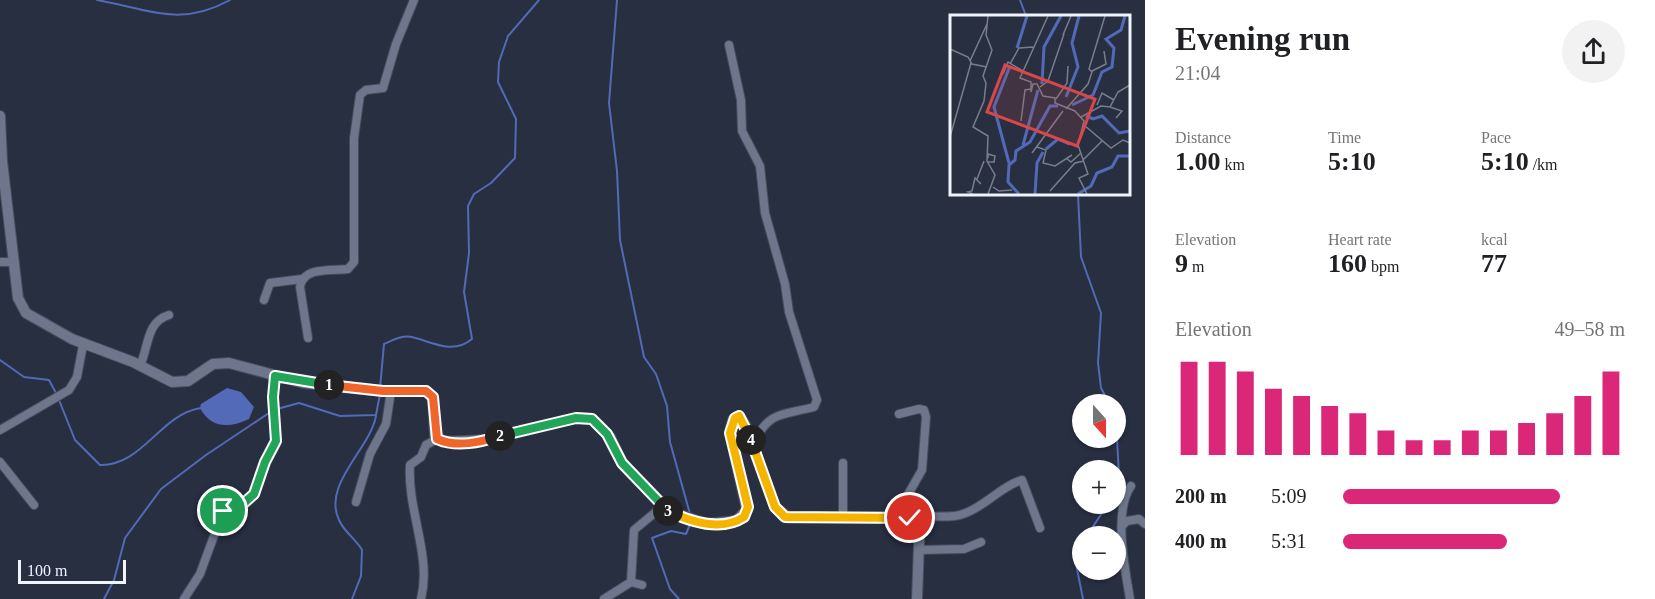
<!DOCTYPE html>
<meta charset="utf-8">
<style>
:root{--surface:#fff;--page:#f2f2f2;--text:#202124;--muted:#757577;--accent:#db2777}
body{margin:0;font-family:Georgia,serif;background:var(--page);color:var(--text);height:100vh;display:flex;flex-direction:column;font-size:22px;white-space:nowrap}
*{box-sizing:border-box;margin:0}
p{font-size:20px;color:var(--muted)}
.icon{flex:none;width:33px;height:33px;fill:none;stroke:currentColor;stroke-width:2;stroke-linecap:round;stroke-linejoin:round}
.map{position:relative;flex:1;overflow:hidden}
.sheet{display:flex;flex-direction:column;background:var(--surface);width:510px}
.sheet>*{flex:none}
.needle{width:39px;rotate:159deg}
.tools{position:absolute;left:1072px;top:394px;display:grid;gap:12px}
.tools a{display:grid;place-items:center;width:54px;height:54px;border-radius:50%;background:var(--surface);box-shadow:0 2px 4px #0004;font-size:30px}
.scale{position:absolute;left:18px;bottom:15px;width:108px;box-sizing:border-box;padding-left:6px;border:3px solid #f0f4fe;border-top:0;font-size:16px;line-height:21px;white-space:nowrap;color:#f0f4fe;-webkit-text-stroke:4px #282f41;paint-order:stroke}
.pin{position:absolute;display:grid;place-items:center;width:51px;height:51px;color:#fff;margin:-26px;border:3px solid #fff;border-radius:50%;box-shadow:0 2px 6px #0007}
.km{position:absolute;width:30px;height:30px;margin:-15px;border-radius:50%;background:#222;color:#fff;font-size:16px;line-height:30px;text-align:center}
.round{display:grid;place-items:center;flex:none;width:63px;height:63px;border-radius:32px;background:var(--page)}
.headline{display:flex;align-items:center;justify-content:space-between;height:102px;padding:0 30px}
h1{font-size:33px;font-weight:800;line-height:45px}
.stats{display:grid;grid-template-columns:repeat(3,1fr);gap:9px;height:102px;padding:6px 30px}
.stats div{display:grid;align-content:center}
.stats b{font-size:26px;font-weight:800}
.stats small{font-size:16px;font-weight:400}
.stats p{font-size:16px}
.chart{height:168px;padding:12px 30px}
.chart p{display:flex;justify-content:space-between}
.chart svg{width:100%;height:108px;margin-top:6px;stroke:var(--accent);stroke-width:6}
ul{padding:0 30px;list-style:none;font-size:20px}
li{display:grid;grid-template-columns:96px 72px 1fr;align-items:center;height:45px}
li i{height:15px;border-radius:8px;background:var(--accent)}
main{display:flex;flex:1;min-height:0}
.map>svg:first-child{display:block}
.water{fill:#526ab7}
.lines{fill:none;stroke-linecap:round;stroke-linejoin:round}
.stream{stroke:#526ab7;stroke-width:2}
.minor-casing{stroke:#474c5b;stroke-width:10}
.tertiary-casing{stroke:#474c5b;stroke-width:12}
.minor{stroke:#6e768b;stroke-width:8}
.tertiary{stroke:#6e768b;stroke-width:10}
.split-1-casing{stroke:#fff;stroke-width:12}
.split-2-casing{stroke:#fff;stroke-width:12}
.split-3-casing{stroke:#fff;stroke-width:12}
.split-4-casing{stroke:#fff;stroke-width:12}
.split-5-casing{stroke:#fff;stroke-width:12}
.split-1{stroke:#22a559;stroke-width:8}
.split-2{stroke:#f0652b;stroke-width:8}
.split-3{stroke:#22a559;stroke-width:8}
.split-4{stroke:#f5b400;stroke-width:8}
.split-5{stroke:#f5b400;stroke-width:8}
.inset-river{fill:none;stroke:#526ab7;stroke-width:3}
.inset-road{fill:none;stroke:#787e8d;stroke-width:1.5}
.view{fill:#da4748;fill-opacity:0.15;stroke:#da4748;stroke-width:3}
.inset-edge{fill:none;stroke:#f0f4fe;stroke-width:3}
</style>
<main>
<div class="map">
<svg width="1145" height="599" viewBox="0 0 1145 599">
<rect width="100%" height="100%" fill="#282f41"/>
<path class="water" d="M227,388L241,392L254,407L249,419C230,428 211,429 200,408L201,404Z"/>
<g class="lines">
<g class="stream">
<path d="M97,0C148,9 180,28 230,0"/>
<path d="M617,0L609,103L617,171L620,240L644,357L656,374L667,406L670,442L690,514"/>
<path d="M1020,0L1026,16"/>
<path d="M1078,194L1081,257L1101,313L1098,363L1101,388L1110,405"/>
<path d="M0,360L24,377L49,380L57,395"/>
<path d="M380,388L384,344C393,340 402,335 412,337C432,342 453,355 472,339L464,292L469,253L468,206L474,194L491,183L515,158L516,119L498,82L499,62L508,36L539,0"/>
<path d="M59,400L75,440L100,465C143,466 160,414 201,408"/>
<path d="M277,409L299,403L340,416L376,415L380,394"/>
<path d="M1116,418L1119,477L1116,487"/>
<path d="M1086,537L1108,504"/>
<path d="M1083,543L1075,559L1083,599"/>
<path d="M104,599L114,580L125,538L161,489L206,455L272,411"/>
<path d="M352,599L361,576L362,550C356,539 344,532 339,520C322,484 370,449 376,416"/>
<path d="M679,599L670,589L652,538L671,531L686,534L691,522"/>
</g>
<g class="minor-casing">
<g id="minor">
<path d="M729,45L741,100L742,131L760,166L765,213L785,284L789,312L817,400L814,407C780,416 771,410 752,444"/>
<path d="M0,262H13"/>
<path d="M264,300L270,283L302,279"/>
<path d="M308,338L300,287C303,266 333,271 348,269L354,262V138L360,95L366,90L383,88L396,44L414,0"/>
<path d="M140,366C149,346 146,322 169,315"/>
<path d="M899,414L919,409L924,410L926,417L922,470L906,498L903,519"/>
<path d="M0,430L69,390L77,377L83,345"/>
<path d="M0,462L34,505"/>
<path d="M356,502L370,454L386,424L391,391"/>
<path d="M920,517C934,515 950,519 963,514C985,507 1001,486 1022,480L1040,528"/>
<path d="M843,518V463"/>
<path d="M1122,526L1127,521L1139,519L1145,524"/>
<path d="M918,550L964,549L981,542"/>
<path d="M631,582L634,530L663,506"/>
<path d="M184,599L200,574L223,511L228,506L244,503L254,494L265,462L276,441L273,397L275,376"/>
<path d="M421,599C432,556 407,510 410,465L421,457L426,445L437,439"/>
<path d="M604,599L631,582L642,585"/>
<path d="M1130,599C1125,569 1113,511 1131,486"/>
</g>
</g>
<g class="tertiary-casing">
<path id="tertiary" d="M0,116L2,161L18,298L26,313L72,339L133,362L172,382L188,381L213,364L229,363L304,383L383,391H426L433,397L435,435L443,442L486,440L576,418L592,419L610,437L622,463L669,511L706,524L736,521L747,510L730,433L733,420L739,416L745,425L775,507L789,518L920,517L917,599"/>
</g>
<use href="#minor" class="minor"/>
<use href="#tertiary" class="tertiary"/>
</g>
<g class="lines">
<g class="split-1-casing">
<path id="split-1" d="M223,511L228,506L244,503L254,494L265,462L276,441L273,397L275,376L329,385"/>
</g>
<g class="split-2-casing">
<path id="split-2" d="M329,385L383,391H426L433,397L437,439C457,448 481,442 500,436"/>
</g>
<g class="split-3-casing">
<path id="split-3" d="M500,436L576,418L592,419L607,434L622,463L668,511"/>
</g>
<g class="split-4-casing">
<path id="split-4" d="M668,511C691,522 721,532 744,517L748,507L730,433L735,418L739,416L751,440"/>
</g>
<g class="split-5-casing">
<path id="split-5" d="M751,440L775,507L785,517L910,518"/>
</g>
<use href="#split-1" class="split-1"/>
<use href="#split-2" class="split-2"/>
<use href="#split-3" class="split-3"/>
<use href="#split-4" class="split-4"/>
<use href="#split-5" class="split-5"/>
</g>
<g transform="translate(950 15)">
<rect width="180" height="180" fill="#282f41"/>
<path class="inset-river" d="M67,33L77,1M92,69L94,32L111,1M116,82L128,52L122,28L129,1M122,90L143,80L152,57L162,52L164,33L156,24L171,15L175,1M136,101L143,104L152,101L169,118L180,116M73,130L88,75M96,134L108,124L120,129M59,148L44,92L60,51M69,179L58,167L59,150L65,145L66,136L80,127L100,91H108M85,179L87,148L93,137M128,179L141,171L147,158L162,152L168,141H180"/>
<path class="inset-road" d="M98,1L70,63L81,67V77L83,69H87L93,81L105,83V88L125,96L134,106L128,130L138,159L129,163L137,179M113,20L121,1M0,34L18,42L22,49L37,52M20,46L37,9M60,49L69,33L83,32M142,56L156,49L154,36M53,59L58,47L73,56M90,72L98,66L114,19M106,84L117,68L118,51M147,90L152,78L164,85M160,92L172,96L166,103M116,94L138,69L142,57L139,54L155,1M131,102L151,91L160,92L168,77L180,70M71,106L75,75L81,74M134,110L161,133L173,125L180,128M0,122L21,48M87,132L96,135L93,148L105,151L122,140M82,138L113,96M116,143L121,147L131,138M133,145L152,126M37,147H44L45,141L38,139V143M27,164L34,146M43,172L49,176L62,175M100,176L125,148L134,146M23,179L18,177L22,176L25,163L31,169M38,179L45,160L37,146L38,121L23,112L34,86L36,68L33,61L42,35L36,20L38,1"/>
<path class="view" d="M55,50L145,84L127,131L37,97Z"/>
<rect width="180" height="180" class="inset-edge"/>
</g>
</svg>
<div class="tools">
<a><svg class="needle" viewBox="-14 -14 28 28"><path d="M0-13l5 13h-10z" fill="#e53935"/><path d="M0 13l5-13h-10z" fill="#757577"/></svg></a>
<a>+</a>
<a>−</a>
</div>
<div class="scale">100 m</div>
<div class="pin" style="left:223px;top:511px;background:#1e9e55"><svg class="icon" aria-label="arrive" viewBox="0 0 24 24"><path d="M6 21V4h12l-3 4 3 4H6"/></svg></div>
<div class="pin" style="left:910px;top:518px;background:#d93025"><svg class="icon" aria-label="check" viewBox="0 0 24 24"><path d="M5 12l5 5 9-10"/></svg></div>
<b class="km" style="left:329px;top:385px">1</b>
<b class="km" style="left:500px;top:436px">2</b>
<b class="km" style="left:668px;top:511px">3</b>
<b class="km" style="left:751px;top:440px">4</b>
</div>
<section class="sheet">
<div class="headline"><div><h1>Evening run</h1><p>21:04</p></div><a class="round"><svg class="icon" aria-label="share" viewBox="0 0 24 24"><path d="M12 15V3M7 8l5-5 5 5M5 13v7h14v-7"/></svg></a></div>
<div class="stats">
<div><p>Distance</p><b>1.00<small> km</small></b></div>
<div><p>Time</p><b>5:10</b></div>
<div><p>Pace</p><b>5:10<small> /km</small></b></div>
</div>
<div class="stats">
<div><p>Elevation</p><b>9<small> m</small></b></div>
<div><p>Heart rate</p><b>160<small> bpm</small></b></div>
<div><p>kcal</p><b>77</b></div>
</div>
<div class="chart"><p><span>Elevation</span>49–58 m</p>
<svg viewBox="0 0 160 44" preserveAspectRatio="none"><path d="M5 44V6M15 44V6M25 44V10M35 44V17M45 44V20M55 44V24M65 44V27M75 44V34M85 44V38M95 44V38M105 44V34M115 44V34M125 44V31M135 44V27M145 44V20M155 44V10"/></svg>
</div>
<ul>
<li><b>200 m</b>5:09<i style="width:77%"></i></li>
<li><b>400 m</b>5:31<i style="width:58%"></i></li>
</ul>
</section>
</main>
